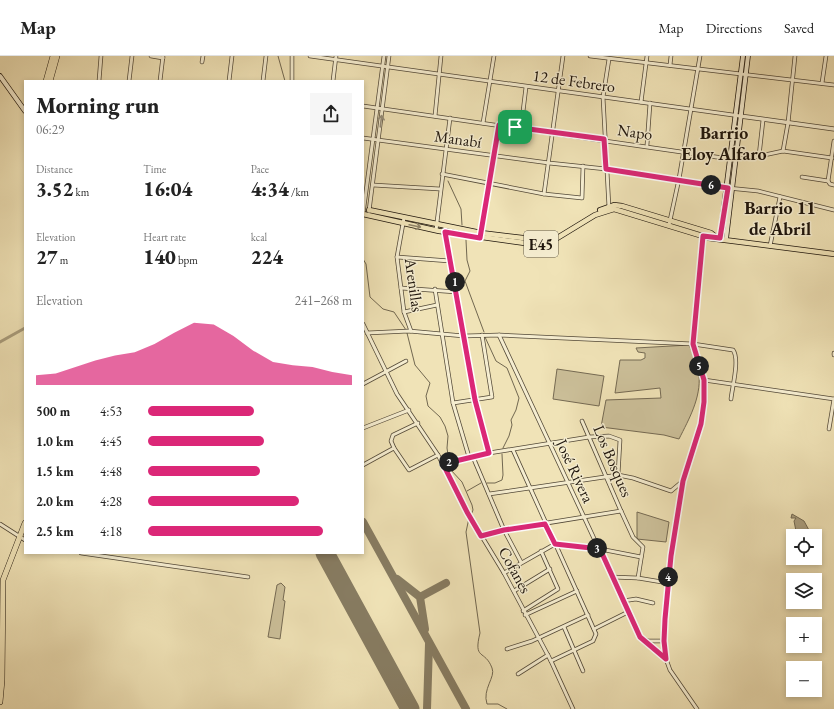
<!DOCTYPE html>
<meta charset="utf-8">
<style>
:root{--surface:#fff;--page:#f6f6f6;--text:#222;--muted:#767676;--line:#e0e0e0;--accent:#db2777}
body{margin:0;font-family:"EB Garamond",serif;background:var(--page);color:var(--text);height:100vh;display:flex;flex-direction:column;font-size:15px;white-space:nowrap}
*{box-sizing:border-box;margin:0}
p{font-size:13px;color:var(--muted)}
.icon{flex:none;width:22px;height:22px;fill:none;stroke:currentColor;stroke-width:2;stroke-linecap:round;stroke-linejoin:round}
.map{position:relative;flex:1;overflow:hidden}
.sheet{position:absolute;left:24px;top:24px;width:340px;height:474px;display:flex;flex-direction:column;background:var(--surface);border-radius:0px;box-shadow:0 2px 6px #0003}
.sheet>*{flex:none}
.fabs{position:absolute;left:786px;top:473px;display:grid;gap:8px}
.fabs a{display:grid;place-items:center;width:36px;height:36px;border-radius:0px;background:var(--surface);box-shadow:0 2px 6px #0003;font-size:20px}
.pin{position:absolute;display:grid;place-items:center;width:34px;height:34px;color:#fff;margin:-17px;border-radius:8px;box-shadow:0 2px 6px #0006}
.km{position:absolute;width:20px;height:20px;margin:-10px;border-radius:50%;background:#222;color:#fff;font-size:11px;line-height:20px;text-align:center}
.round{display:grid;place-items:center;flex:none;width:42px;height:42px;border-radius:0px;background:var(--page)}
.head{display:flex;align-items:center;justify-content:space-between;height:68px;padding:0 12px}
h1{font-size:22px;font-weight:800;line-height:30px}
.metrics{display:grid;grid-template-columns:repeat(3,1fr);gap:6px;height:68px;padding:4px 12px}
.metrics div{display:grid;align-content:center}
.metrics b{font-size:20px;font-weight:800}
.metrics small{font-size:11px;font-weight:400}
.metrics p{font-size:11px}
.chart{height:112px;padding:8px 12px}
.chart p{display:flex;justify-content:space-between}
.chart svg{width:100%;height:72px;margin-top:4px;fill:var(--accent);opacity:.7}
ul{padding:0 12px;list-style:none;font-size:13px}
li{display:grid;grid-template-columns:64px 48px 1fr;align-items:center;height:30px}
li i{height:10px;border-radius:5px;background:var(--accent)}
header{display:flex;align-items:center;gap:24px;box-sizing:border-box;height:56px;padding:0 20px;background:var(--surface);border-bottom:1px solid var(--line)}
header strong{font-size:19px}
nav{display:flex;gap:22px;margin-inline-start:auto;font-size:14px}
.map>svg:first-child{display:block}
.green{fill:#ccc09a;stroke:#756a53}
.water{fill:#a99d7d;stroke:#716750}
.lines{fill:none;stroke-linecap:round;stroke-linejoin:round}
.stream{stroke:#716750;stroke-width:1}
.canal{stroke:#a99d7d;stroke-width:3}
.taxiway{stroke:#877c62;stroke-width:8}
.runway{stroke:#877c62;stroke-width:19}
.minor-casing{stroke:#524837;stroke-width:4.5}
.tertiary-casing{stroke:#524837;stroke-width:5}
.secondary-casing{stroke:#1e150c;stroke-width:5.5}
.primary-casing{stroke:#1e150c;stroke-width:6}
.trunk-casing{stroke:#1e150c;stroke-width:6}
.minor{stroke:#f5edd0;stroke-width:3}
.tertiary{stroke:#f5edd0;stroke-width:3.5}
.secondary{stroke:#f5edd0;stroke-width:4}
.primary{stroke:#f0e3b7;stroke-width:4.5}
.trunk{stroke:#f0e3b7;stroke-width:5}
.oneway{stroke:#948c78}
.oneway2{stroke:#92866a}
.route-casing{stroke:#fff;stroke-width:8}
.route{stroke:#db2777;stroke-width:5}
.labels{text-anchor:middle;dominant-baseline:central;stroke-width:3;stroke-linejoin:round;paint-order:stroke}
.shield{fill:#f5edd0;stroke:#5e5647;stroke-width:1}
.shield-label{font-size:15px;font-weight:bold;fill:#1e150c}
.street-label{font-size:16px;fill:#1e150c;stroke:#f5edd0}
.quarter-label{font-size:18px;font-weight:bold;fill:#1e150c;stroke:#f5edd0}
</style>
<header>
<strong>Map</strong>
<nav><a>Map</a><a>Directions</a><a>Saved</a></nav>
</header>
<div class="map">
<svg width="834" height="653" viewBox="0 0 834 653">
<rect width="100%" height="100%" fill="#f0e3b7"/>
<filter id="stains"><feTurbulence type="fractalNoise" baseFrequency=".005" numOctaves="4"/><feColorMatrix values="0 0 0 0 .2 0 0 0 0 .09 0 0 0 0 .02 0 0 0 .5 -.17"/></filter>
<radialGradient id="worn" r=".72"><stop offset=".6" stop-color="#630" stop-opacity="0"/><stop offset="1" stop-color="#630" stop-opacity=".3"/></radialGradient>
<g class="green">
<path d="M689,289C693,298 698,309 699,319C701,342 689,363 679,383L664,379L601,371L606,344L661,342L660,332L615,337L620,304H641L645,302V297L638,296L636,292Z"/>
<path d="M557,313L604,320L599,350L553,343Z"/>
<path d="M637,456L669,466L666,486L637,483Z"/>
<path d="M281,527L285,531L283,544L285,545L280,583L268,581L277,529Z"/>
</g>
<path class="water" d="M792,458L804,465L810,476L808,478L796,475L794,465L796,462H791Z"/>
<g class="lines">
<g class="stream">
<path d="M278,0L285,25"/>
<path d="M448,125L461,153L462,169"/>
<path d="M466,184L467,204L470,215L465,225L484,276"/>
<path d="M363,203L366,208L370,241L383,253L394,256L406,274"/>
<path d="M407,277L415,309L430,327L426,340L428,350L440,361L445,370L448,380L447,392L450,413L462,426L472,449L473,454L471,459"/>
<path d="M485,281L496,305L507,312L519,342L516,354L511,364L512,369L509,380L503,392"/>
<path d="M487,427H495L502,424L503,419L502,398"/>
<path d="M467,435L481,427"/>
<path d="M469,462L466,476L480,577C473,605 485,593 492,612C496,621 482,633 487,648H498L507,653"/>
</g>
<path class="canal" d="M0,286L25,272"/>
<g class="taxiway">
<path d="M363,466L466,653"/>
<path d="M397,523L420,541L425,573"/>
<path d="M420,541L446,527"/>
<path d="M427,653L429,588"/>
</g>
<path class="runway" d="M325,497L410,653"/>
<g class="minor-casing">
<g id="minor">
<path d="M151,0L163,2"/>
<path d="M310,0L740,60"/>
<path d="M590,0L834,29"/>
<path d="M202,6L203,0"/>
<path d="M670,9L671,0"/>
<path d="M99,25L101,0"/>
<path d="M129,25L132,0"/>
<path d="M160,25L163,0"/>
<path d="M229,25L232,0"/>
<path d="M263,25L266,0"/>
<path d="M292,25V0"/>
<path d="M333,25L336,0"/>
<path d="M822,27L826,0"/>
<path d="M641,46L647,0"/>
<path d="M363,50L730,103L750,102L783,95L832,102"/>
<path d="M435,60L441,0"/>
<path d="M483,67L494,0"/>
<path d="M521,72L526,31"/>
<path d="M363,82L549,107L606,113L728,132L758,135L834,154"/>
<path d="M647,89L650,47"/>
<path d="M783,95L788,67L795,0"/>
<path d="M759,100L763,64"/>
<path d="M442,118L544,138L582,142L583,110"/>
<path d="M802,121L828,125L830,128L834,129"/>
<path d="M828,125L834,85"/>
<path d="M373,129L440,133"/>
<path d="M544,138L563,0"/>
<path d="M609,152L603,41L609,3"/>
<path d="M369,155L389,0"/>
<path d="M363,158L384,0"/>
<path d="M404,162L397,201L404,256L411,275"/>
<path d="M669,169L679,123L700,0"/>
<path d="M445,171L475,344L489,397"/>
<path d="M436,174L450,62"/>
<path d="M481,178L499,69"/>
<path d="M770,190L780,141"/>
<path d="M397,201L450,205"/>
<path d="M401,232L457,236"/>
<path d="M435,233L453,347L469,401"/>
<path d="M404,256L437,249"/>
<path d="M363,268L397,338L438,399L467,456L504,517L551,605L573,653"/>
<path d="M367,277L409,275L464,280L499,279L693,288L733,294C740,303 732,332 731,343"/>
<path d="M499,279L640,581L648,585H664"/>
<path d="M834,297V299"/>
<path d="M704,324L834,343"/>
<path d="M363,328L406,305"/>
<path d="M453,347L492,341L482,279"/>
<path d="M582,365L621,455"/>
<path d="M363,372L409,354"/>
<path d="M829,373L834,343"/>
<path d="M394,392L391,385L393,379L418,367"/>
<path d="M513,394L596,578L593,585L551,605"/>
<path d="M473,401L504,474L521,506"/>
<path d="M443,408L489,397L589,381L609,380L620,384L618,419"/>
<path d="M363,409L394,392L409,414L438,399"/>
<path d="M489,438L618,419L633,422L671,435L683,425"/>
<path d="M0,468L25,484"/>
<path d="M481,479L504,474L621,455L633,481L643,491L638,522"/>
<path d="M81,497L248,521"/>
<path d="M504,517L555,488L600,493L641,501"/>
<path d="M612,521L638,522L668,527"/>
<path d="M514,535L550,513"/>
<path d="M623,545L636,543L653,547"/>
<path d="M523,555L558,533L541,495"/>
<path d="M525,559L577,535"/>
<path d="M564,571L583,615"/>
<path d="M594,573L628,556"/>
<path d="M644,584L645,587L666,603"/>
<path d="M507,593L532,585L588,559"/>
<path d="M518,618L548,599"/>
<path d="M697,653L670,614L666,603L664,585L668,527L683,425L701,368L704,346V324L693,288L704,175"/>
</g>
</g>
<g class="tertiary-casing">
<path id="tertiary" d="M740,60L834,73"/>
</g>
<g class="secondary-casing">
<g id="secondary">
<path d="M0,20L25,55"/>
<path d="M720,182L743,0"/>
<path d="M726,183L748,0"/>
</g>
</g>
<g class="primary-casing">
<g id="primary">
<path d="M369,154L481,177L540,184L554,180"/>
<path d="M600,154L614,149L622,150L711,177L716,181"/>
<path d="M363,158L439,175L532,188L554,184L595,159L614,153L709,182L834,198"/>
</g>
</g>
<g class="trunk-casing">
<g id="trunk">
<path d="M46,25L53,0"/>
<path d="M50,25L57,0"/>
<path d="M0,646L2,624L3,524L25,467"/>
</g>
</g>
<use href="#minor" class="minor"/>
<use href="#tertiary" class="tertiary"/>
<use href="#secondary" class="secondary"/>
<use href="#primary" class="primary"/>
<use href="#trunk" class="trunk"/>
</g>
<defs><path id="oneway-shaft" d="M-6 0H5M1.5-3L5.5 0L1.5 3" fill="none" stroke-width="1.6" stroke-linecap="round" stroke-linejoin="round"/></defs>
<use class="oneway" href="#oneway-shaft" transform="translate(381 65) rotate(-83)"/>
<use class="oneway2" href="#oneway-shaft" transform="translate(415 170) rotate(12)"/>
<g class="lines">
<g class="route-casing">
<path id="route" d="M499,69L604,83L606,113L728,132L720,182L703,180L693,288L704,324V346L701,368L683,425L671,500L665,563L664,585L666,603L640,581L600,493L555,488L545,468L504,474L481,480L467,456L443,408L489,397L475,344L445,176L480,182Z"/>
</g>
<use href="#route" class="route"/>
</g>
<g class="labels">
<rect class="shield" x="524" y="175" width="34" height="26" rx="3"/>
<g class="shield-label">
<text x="541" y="188">E45</text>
</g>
<g class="street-label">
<text transform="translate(574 25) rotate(8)">12 de Febrero</text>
<text transform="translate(635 76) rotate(8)">Napo</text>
<text transform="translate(458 83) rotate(8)">Manabí</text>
<text transform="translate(414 229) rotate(82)">Arenillas</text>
<text transform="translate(613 405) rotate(67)">Los Bosques</text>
<text transform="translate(575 415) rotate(65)">José Rivera</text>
<text transform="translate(515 514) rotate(61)">Cofanes</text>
</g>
<g class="quarter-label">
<text x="724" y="76">Barrio<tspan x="724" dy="21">Eloy Alfaro</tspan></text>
<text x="780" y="151">Barrio 11<tspan x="780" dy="21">de Abril</tspan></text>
</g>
</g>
<rect width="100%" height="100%" filter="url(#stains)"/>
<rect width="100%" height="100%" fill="url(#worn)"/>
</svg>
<div class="fabs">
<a><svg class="icon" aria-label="locate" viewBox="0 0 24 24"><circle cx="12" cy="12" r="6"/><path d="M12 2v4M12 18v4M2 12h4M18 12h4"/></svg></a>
<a><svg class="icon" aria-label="layers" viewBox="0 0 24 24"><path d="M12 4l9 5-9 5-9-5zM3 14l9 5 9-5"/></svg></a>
<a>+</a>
<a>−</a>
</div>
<div class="pin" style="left:515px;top:71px;background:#1e9e55"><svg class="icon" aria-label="arrive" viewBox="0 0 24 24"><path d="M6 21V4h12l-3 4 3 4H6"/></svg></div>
<b class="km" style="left:455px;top:226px">1</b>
<b class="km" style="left:449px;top:406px">2</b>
<b class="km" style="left:597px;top:492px">3</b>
<b class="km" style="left:668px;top:521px">4</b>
<b class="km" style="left:699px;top:310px">5</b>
<b class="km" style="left:711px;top:129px">6</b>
<section class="sheet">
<div class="head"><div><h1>Morning run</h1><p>06:29</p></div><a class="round"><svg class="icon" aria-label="share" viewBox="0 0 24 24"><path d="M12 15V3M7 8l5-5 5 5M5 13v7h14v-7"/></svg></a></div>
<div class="metrics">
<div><p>Distance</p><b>3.52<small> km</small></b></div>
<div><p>Time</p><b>16:04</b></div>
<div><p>Pace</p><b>4:34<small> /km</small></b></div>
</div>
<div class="metrics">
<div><p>Elevation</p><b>27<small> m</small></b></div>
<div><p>Heart rate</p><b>140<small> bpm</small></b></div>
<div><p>kcal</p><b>224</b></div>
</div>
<div class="chart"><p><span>Elevation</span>241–268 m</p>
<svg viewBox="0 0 160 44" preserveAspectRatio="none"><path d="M0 44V38L10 37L20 33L30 29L40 26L50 24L60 19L70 12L80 6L90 7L100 14L110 23L120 30L130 32L140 33L150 36L160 38V44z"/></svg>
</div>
<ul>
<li><b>500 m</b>4:53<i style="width:52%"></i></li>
<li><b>1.0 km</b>4:45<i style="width:57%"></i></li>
<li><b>1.5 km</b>4:48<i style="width:55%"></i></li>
<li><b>2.0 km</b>4:28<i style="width:74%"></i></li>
<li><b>2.5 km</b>4:18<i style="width:86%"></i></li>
</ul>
</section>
</div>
